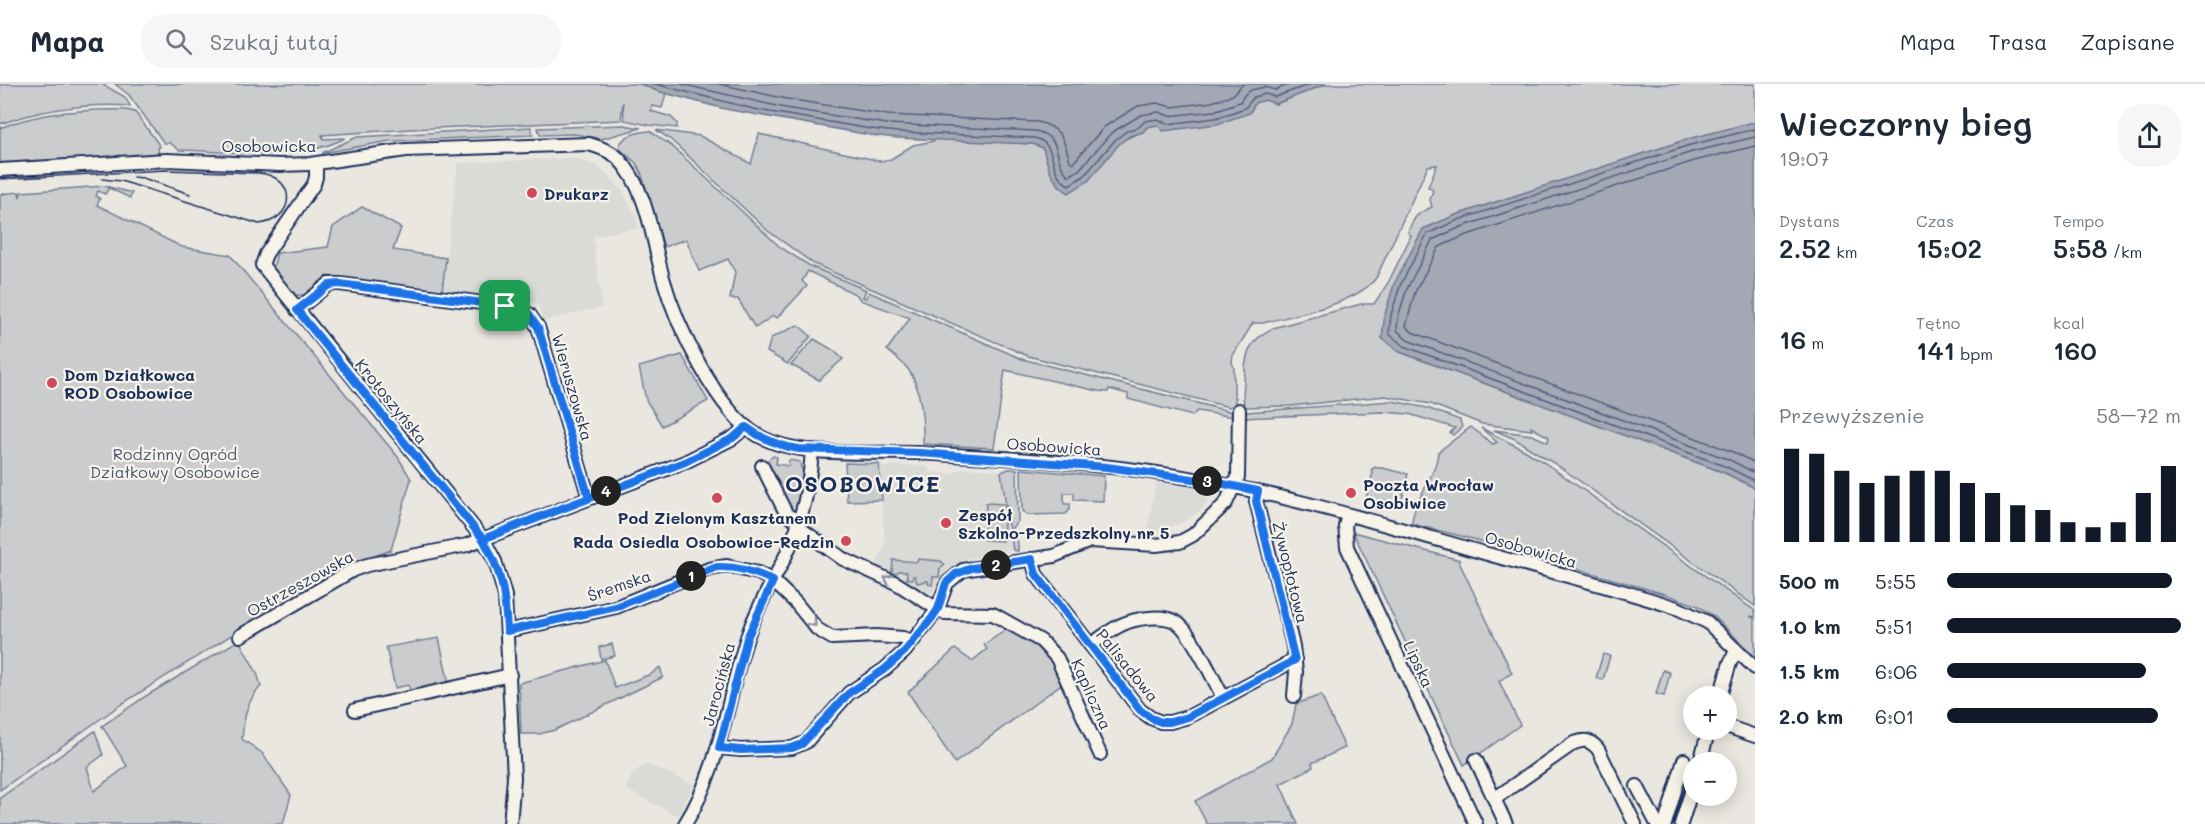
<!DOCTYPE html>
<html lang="pl">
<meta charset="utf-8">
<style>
:root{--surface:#fff;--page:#f6f6f7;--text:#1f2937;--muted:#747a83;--line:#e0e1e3;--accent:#111827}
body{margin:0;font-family:Mali,sans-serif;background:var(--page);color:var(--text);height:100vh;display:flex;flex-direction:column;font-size:22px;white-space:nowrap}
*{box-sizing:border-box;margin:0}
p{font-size:20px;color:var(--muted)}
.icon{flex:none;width:33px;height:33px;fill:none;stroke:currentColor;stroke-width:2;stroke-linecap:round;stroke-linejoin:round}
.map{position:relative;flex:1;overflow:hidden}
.panel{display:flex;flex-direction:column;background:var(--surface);width:450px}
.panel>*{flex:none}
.controls{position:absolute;left:1683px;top:602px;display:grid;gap:12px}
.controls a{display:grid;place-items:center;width:54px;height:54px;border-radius:50%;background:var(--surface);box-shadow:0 3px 15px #0003;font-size:30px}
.pin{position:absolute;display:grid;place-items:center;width:51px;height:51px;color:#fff;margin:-26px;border-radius:12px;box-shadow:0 3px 9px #0006}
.km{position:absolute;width:30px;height:30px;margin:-15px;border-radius:50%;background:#222;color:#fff;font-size:16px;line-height:30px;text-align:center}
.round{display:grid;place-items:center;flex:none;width:63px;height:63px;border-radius:24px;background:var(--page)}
.headline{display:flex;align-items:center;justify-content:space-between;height:102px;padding:0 24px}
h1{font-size:33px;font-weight:600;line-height:45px}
.stats{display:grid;grid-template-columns:repeat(3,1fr);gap:9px;height:102px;padding:6px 24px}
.stats div{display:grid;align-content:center}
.stats b{font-size:26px;font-weight:600}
.stats small{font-size:16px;font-weight:400}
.stats p{font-size:16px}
.chart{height:168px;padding:12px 24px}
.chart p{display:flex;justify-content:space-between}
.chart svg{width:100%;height:108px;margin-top:6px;stroke:var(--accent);stroke-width:6}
ul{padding:0 24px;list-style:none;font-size:20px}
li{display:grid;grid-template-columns:96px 72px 1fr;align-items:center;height:45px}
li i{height:15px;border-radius:8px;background:var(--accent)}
header{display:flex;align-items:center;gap:36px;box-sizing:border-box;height:84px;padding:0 30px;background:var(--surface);border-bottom:2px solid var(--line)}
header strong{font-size:28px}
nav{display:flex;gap:33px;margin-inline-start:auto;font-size:21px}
.search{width:420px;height:54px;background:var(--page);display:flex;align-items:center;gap:15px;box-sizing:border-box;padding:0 21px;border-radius:24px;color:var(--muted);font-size:22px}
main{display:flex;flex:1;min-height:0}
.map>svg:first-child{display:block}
.built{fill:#dadad6}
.green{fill:#cbcccd;stroke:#737e96;stroke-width:1.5}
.water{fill:#a3a8b4;stroke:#6d7892;stroke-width:1.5}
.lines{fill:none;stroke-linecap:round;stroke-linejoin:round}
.shore{stroke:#515f80;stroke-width:1.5}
.minor-casing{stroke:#1b2f5e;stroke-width:16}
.minor{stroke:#f7f3e8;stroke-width:12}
.tram{stroke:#1b2f5e;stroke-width:1.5}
.oneway{stroke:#8991a3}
.route-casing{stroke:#fff;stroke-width:12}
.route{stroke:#1a73e8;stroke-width:8}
.poi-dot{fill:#d1495b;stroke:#f7f3e8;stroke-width:2}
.labels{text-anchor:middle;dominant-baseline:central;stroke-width:4.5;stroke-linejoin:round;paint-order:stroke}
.street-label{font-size:16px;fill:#1b2f5e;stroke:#f7f3e8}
.poi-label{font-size:16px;font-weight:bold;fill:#1b2f5e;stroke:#f7f3e8;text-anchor:start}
.park-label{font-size:16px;fill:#47567a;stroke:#f7f3e8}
.district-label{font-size:22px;font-weight:bold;letter-spacing:1.5px;fill:#1b2f5e;stroke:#f7f3e8}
</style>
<header>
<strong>Mapa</strong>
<div class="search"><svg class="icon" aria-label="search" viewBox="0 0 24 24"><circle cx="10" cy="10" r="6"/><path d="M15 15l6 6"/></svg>Szukaj tutaj</div>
<nav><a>Mapa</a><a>Trasa</a><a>Zapisane</a></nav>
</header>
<main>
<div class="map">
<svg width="1755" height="740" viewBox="0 0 1755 740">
<rect width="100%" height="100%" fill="#eae7e0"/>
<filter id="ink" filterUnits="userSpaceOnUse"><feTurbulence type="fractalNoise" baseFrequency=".0167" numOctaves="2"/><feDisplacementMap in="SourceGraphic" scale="12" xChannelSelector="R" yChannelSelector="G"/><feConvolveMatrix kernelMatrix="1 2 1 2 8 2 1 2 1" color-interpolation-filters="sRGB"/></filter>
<g filter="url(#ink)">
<g class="built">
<path d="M571,74L595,81L609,91L625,111L636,132L639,144L593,152L602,223L543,237L538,219L442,207L458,79Z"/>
<path d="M879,380H882V383H890L891,381L926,382L931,388L953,390L961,384L1001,386L1013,466L994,468L983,472L967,475L944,491L931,510L885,489L873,486L885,462Z"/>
<path d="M1156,398L1203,406L1207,417L1200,427L1185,437L1164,445L1147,447Z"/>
<path d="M647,680L694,701L678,732L625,705L634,688Z"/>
</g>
<g class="green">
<path d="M3,0H102L125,13L130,22C84,19 43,25 0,40V2Z"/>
<path d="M115,0H640L666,9L662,24L652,22L651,27L671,33L677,39V44L649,41L624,36L623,18L621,36L411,45L322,51L323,55L345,54C298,79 231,67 179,66L170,59H164L129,11Z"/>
<path d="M1326,0H1755V39L1688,55L1456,131L1423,145L1382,254L1400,268L1725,389L1755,404V522L1560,383L1515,355L1494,346L1532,351L1548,358L1549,353L1531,343L1532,346L1482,340L1431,320L1385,312L1290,322L1245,323C1242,315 1243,307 1244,299C1246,270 1246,258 1273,244L1361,220H1374L1388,199L1411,152L1408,148C1414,133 1416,130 1432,123L1430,116L1433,106L1428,103L1437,81L1428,82L1376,194C1355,221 1296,230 1263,239H1253L1233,271L1232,278L1234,284V312L1236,313L1234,321L1229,323L1028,272L814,180L768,147L670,55L656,46L700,52L751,80L759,50L880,77L891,75L913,61L934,57L936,55L1033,60L1043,64L1050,88L1088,97C1098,85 1108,72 1119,60C1127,51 1140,52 1147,43L1265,16L1276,20Z"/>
<path d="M126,26L135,28L157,58L160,63H158L159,71L10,79L0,82V44C40,28 83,25 126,26Z"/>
<path d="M624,41L641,44L601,55L575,50L540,51L538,44Z"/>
<path d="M531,43L533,51L390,57L322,69L357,53Z"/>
<path d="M650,47L673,63L780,163L810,182L866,206L863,213L866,214L869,208L1022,275L1232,328L1234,333L1197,327L1192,332L1128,315V310L1109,305L1108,308L1098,307L1005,286L994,364L923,360C924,339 921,302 908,285C902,278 894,272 887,266L910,234L860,216L857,211L808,187L802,197L807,202L777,234L773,232L755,244L738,215H730L735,188L728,175L699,187L686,155L664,163L641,88L636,79L619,64C621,51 638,48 650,47Z"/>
<path d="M105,102L132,109L130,114L109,104L105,110L98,107L96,112L100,115L97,121L182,163L230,171L398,373L411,395L391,466L369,474L276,523L120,621L0,706V110L19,108L20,113L21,108Z"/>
<path d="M362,123L401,144L393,166L446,174L442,207L327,192L304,211H293L273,184L277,169L328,163L333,143Z"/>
<path d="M798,241L811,252L788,280L767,268L771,254Z"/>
<path d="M814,255L833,266L843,275L819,296L791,281Z"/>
<path d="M682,271L708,317L662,342L646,316L639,283Z"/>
<path d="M1392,317L1427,324L1460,336L1462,343L1453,351L1450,349L1455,344L1409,330L1382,328L1242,334L1247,328Z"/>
<path d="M1471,343L1493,360L1497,358L1481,344L1526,367L1548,381L1755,527V533L1750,532L1755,535V573L1715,533L1698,522L1668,511L1473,455L1412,440C1412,418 1436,394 1438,368Z"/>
<path d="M773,372L777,373L776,380L788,382L789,376L800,378L801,384L804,387L797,425L793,430L765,379Z"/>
<path d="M845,379L879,380L882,416L847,417Z"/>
<path d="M1375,383L1376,384H1382L1408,390L1402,416L1391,421L1387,416L1378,417L1366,414L1373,389L1371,386Z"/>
<path d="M1009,385H1017L1018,437L1011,445L1018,459V467L1013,466L1001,388Z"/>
<path d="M1021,385L1104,392L1103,417L1074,416V409H1064V420H1070V425L1066,430L1028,431L1022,427Z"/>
<path d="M986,419L1005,420L1003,457L984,456Z"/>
<path d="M1353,448L1460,476L1459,478L1512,589L1499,597L1520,641L1464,681Z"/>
<path d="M918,475L941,477L945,481L940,485L939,493H933L932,501L928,500V497L917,499L915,492H913V495H907V488L899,487L895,490L892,488L893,476L917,478Z"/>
<path d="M1010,543L1053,573L1064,598L955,679L908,608L955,565L972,577L987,565L984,561Z"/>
<path d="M439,554L449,600L411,608L408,601L395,604L386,563Z"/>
<path d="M239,556L257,589L261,602C246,618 244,634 242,655L262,669L291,711L283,740H0V714L95,647L103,671L87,683L94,707L127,682L102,642L146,612Z"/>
<path d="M612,560L615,572L601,575L599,563Z"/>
<path d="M1603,570L1610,572L1603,596L1596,594Z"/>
<path d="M605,576L615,604L651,590L660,583L663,593L555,646L539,650H521L519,599Z"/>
<path d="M1663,586L1670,589L1664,612L1656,610Z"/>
<path d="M1321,611L1345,664L1312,679L1313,683L1280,700L1298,740H1207L1195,717L1272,674L1292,640L1296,620Z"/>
</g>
<g class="water">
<path d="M640,0H1326L1276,20L1265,16L1255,19L1250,29L1217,40L1163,47L1158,41L1147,43L1143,48L1130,52L1119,60L1088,97L1069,109C1051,99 1048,83 1043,64L1033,60L897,54L870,51L725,25L657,7Z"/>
<path d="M1750,39H1755V404L1725,389L1400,268L1382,254L1385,230L1394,200L1423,145L1456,131L1688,55Z"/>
</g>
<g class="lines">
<g class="shore">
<path d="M655,0L758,26L871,45L898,48L1035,54C1060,61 1046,89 1069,101L1084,92L1116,55L1127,47L1139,43L1145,37L1158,35L1167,40L1216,34L1245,24L1254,13L1265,10L1275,13L1311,0"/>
<path d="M681,0L785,24L887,40L1036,47C1066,55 1051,77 1069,92L1079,86L1111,49L1141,31L1159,28L1169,32L1214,27L1240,18L1245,10L1251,6L1265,3L1275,6L1290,0"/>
<path d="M719,0L787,15L888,31L1038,38C1062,44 1064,55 1070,77L1073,79L1104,43L1138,22L1157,19L1172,23L1212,18L1233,11L1243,0"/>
<path d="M1755,45L1690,61L1458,136L1427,150L1400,202L1391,231L1389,250L1404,262L1727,383L1755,397"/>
<path d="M1755,53L1692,68L1461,143L1432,156L1407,205L1398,233L1397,246L1407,256L1730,376L1755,389"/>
<path d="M1755,62L1694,77L1464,152L1439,163L1415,208L1406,242L1412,248L1733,368L1755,379"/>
</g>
<g class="minor-casing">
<g id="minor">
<path d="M316,80V93L314,100L266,170L262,181L483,455L495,477L505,512L514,694L510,740"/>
<path d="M0,86L167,76L280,81L310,80L406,66L589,60C599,63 611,67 618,74C648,105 652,155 663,194C676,240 717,329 759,352C801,375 871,367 918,369C998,374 1078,377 1157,389C1268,405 1376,438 1484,469C1548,487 1613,503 1677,524L1707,538L1755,584"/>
<path d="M297,226L329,200H340L505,222L529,230L538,243L589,414"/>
<path d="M762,382L787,431L800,437"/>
<path d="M1258,407L1256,417L1293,562L1296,588L1294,612"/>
<path d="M1348,431L1345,442L1347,463L1476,740"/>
<path d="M798,443L843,475L896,499L944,529L993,530L1041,557L1057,574L1100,670"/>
<path d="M1032,475L1036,490L1140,626L1151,634L1161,638H1170L1188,633L1295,576"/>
<path d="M507,547L616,523L709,485L727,482L758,489L773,497L796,519L817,545L832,554L877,552L903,554L912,557"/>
<path d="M240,552L353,486L367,481L467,461L685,378L733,354L746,343"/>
<path d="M1090,561C1100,555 1110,546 1121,541C1135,534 1163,530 1176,538C1191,546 1214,597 1223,613"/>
<path d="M1720,612L1730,579L1736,567"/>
<path d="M355,626L510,591"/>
<path d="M1726,642L1755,652"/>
<path d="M719,664L741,666L792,664L806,658L849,609L885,585L905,567L937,526L947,499L963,486L1054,472L1090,457L1156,461L1180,458L1193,451L1226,419L1238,393L1239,326"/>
<path d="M1476,676L1506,740"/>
<path d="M1700,678L1709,645"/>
<path d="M1637,702L1657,740"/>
<path d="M1494,715L1574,659C1585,655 1590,656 1598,665L1635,740"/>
<path d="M685,740C722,681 727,610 750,545C759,520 774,496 786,471C802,437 810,403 812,366"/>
<path d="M1665,740L1684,676"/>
<path d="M1681,740L1694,699"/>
</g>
</g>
<use href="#minor" class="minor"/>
<g class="tram">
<path d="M133,93L143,94L190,110"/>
<path d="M0,95L165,86L259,89C298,93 296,136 259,140L121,97L102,95"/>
</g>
</g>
<defs><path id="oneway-chevron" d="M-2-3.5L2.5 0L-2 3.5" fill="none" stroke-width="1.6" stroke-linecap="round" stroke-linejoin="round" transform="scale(1.5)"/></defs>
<g class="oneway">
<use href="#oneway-chevron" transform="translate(888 495) rotate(-155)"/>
<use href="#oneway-chevron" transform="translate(813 539) rotate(48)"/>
</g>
</g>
<g class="lines" filter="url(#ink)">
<g class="route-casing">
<path id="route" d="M505,222L529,230L538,243L589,414C553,427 518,441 483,455C502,489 505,508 507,547L616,523L717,483C736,482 756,488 773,497L747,554L719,664L741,666L792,664L802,660L849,609L885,585L905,567L932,534L938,525L946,499L956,490L972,484L1032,475L1036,490L1140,626L1151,634L1161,638H1170L1188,633L1295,576L1256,417L1258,407L1214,398L1107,383L920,369L799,365C779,362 762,355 746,343L733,354L685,378L483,455L297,226L329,201L340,200L505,222"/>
</g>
<use href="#route" class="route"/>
</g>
<g class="poi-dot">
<circle cx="532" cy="109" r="6"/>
<circle cx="52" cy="299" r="6"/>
<circle cx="1351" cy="409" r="6"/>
<circle cx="717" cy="414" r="6"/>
<circle cx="946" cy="439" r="6"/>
<circle cx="846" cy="457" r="6"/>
</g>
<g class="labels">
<g class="street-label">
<text x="269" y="61">Osobowicka</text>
<text transform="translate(573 303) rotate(74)">Wieruszowska</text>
<text transform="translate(392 317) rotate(51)">Krotoszyńska</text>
<text transform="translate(1054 362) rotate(4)">Osobowicka</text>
<text transform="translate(1531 465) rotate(16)">Osobowicka</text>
<text transform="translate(1291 488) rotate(76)">Żywopłotowa</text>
<text transform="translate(300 499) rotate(-29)">Ostrzeszowska</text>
<text transform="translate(619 501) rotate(-19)">Śremska</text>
<text transform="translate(1419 580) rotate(65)">Lipska</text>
<text transform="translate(1128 581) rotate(51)">Palisadowa</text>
<text transform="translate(718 600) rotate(-75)">Jarocińska</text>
<text transform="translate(1092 610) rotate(66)">Kapliczna</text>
</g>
<g class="poi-label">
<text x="544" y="109">Drukarz</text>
<text x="64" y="290">Dom Działkowca<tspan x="64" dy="18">ROD Osobowice</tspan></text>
<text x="1363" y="400">Poczta Wrocław<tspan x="1363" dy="18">Osobiwice</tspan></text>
<text x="958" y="430">Zespół<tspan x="958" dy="18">Szkolno-Przedszkolny nr 5</tspan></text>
<text x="717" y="433" text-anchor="middle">Pod Zielonym Kasztanem</text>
<text x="834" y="457" text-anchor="end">Rada Osiedla Osobowice-Rędzin</text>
</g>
<g class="park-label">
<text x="175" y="369">Rodzinny Ogród<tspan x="175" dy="18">Działkowy Osobowice</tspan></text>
</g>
<g class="district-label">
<text x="863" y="399">OSOBOWICE</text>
</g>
</g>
</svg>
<div class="controls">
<a>+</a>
<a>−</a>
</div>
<div class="pin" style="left:505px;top:222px;background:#1e9e55"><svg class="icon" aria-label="arrive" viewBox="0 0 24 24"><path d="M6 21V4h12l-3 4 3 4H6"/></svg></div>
<b class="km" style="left:691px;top:492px">1</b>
<b class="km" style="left:996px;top:481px">2</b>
<b class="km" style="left:1207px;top:397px">3</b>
<b class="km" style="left:606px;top:407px">4</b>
</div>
<section class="panel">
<div class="headline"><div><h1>Wieczorny bieg</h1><p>19:07</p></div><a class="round"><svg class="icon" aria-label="share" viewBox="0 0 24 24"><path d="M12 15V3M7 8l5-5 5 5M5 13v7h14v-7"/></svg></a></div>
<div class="stats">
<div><p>Dystans</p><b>2.52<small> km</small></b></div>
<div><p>Czas</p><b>15:02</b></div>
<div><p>Tempo</p><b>5:58<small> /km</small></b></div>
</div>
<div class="stats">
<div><b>16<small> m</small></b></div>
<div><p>Tętno</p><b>141<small> bpm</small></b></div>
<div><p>kcal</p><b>160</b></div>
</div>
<div class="chart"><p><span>Przewyższenie</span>58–72 m</p>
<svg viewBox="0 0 160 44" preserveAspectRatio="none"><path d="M5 44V6M15 44V8M25 44V15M35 44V20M45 44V17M55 44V15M65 44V15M75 44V20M85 44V24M95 44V29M105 44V31M115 44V36M125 44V38M135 44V36M145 44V24M155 44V13"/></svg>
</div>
<ul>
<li><b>500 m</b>5:55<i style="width:96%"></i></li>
<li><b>1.0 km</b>5:51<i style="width:100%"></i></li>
<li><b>1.5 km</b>6:06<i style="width:85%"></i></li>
<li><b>2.0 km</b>6:01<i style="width:90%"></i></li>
</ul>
</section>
</main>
